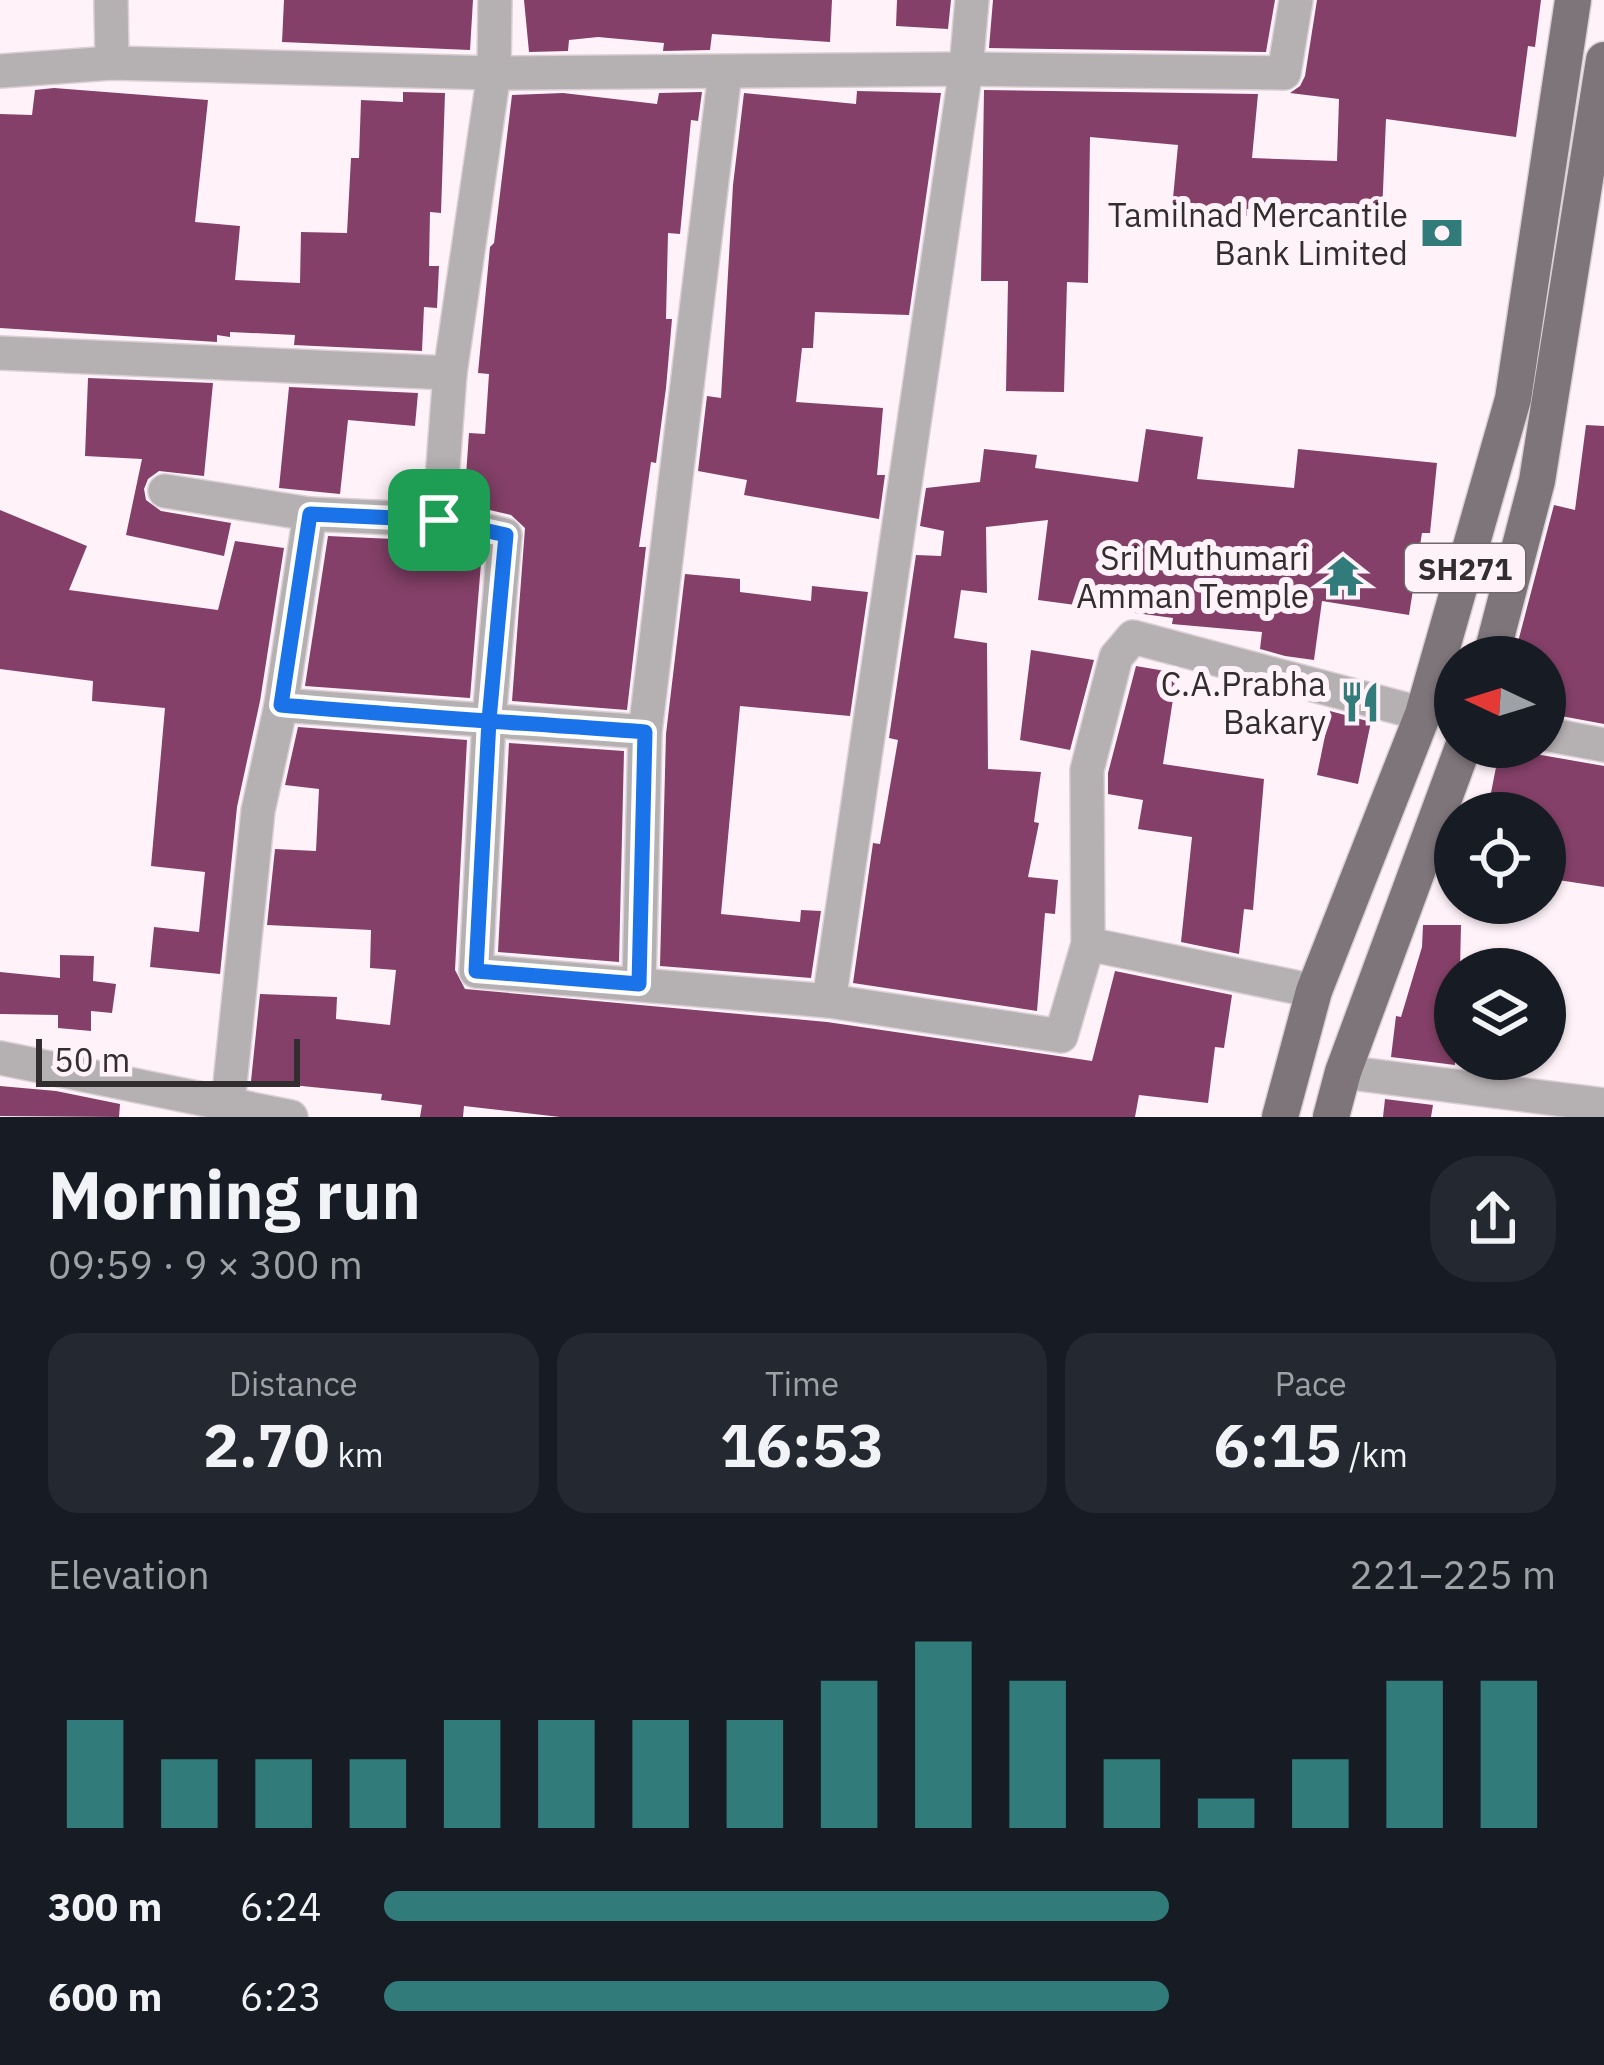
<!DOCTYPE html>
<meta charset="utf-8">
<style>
:root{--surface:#171b24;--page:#242831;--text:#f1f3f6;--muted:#9ea1a6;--accent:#317b7b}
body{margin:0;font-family:"IBM Plex Sans",sans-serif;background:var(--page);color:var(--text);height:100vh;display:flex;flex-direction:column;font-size:45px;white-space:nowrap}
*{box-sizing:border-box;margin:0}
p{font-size:39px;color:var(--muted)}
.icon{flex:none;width:66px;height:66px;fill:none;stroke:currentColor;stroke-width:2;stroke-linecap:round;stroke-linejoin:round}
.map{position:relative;height:1117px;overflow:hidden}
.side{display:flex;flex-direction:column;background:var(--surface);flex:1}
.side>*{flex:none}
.needle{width:78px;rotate:274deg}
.tools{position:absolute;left:1434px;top:636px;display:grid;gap:24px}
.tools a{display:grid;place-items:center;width:132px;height:132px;border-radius:50%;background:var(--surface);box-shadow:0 3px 9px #0004;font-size:60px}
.scale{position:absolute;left:36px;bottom:30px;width:264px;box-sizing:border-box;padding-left:12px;border:6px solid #322e30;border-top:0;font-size:33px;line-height:42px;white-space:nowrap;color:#322e30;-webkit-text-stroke:9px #fff3f9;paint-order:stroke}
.pin{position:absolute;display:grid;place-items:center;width:102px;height:102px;color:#fff;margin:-51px;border-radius:24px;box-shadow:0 6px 18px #0006}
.round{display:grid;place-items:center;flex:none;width:126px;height:126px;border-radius:48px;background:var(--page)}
.headline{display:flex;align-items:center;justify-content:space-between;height:204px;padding:0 48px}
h1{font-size:66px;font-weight:700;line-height:90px}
.figures{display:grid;grid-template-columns:repeat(3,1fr);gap:18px;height:204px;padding:12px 48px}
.figures div{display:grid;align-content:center;border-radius:30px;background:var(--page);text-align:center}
.figures b{font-size:60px;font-weight:700}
.figures small{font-size:33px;font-weight:400}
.figures p{font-size:33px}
.chart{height:336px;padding:24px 48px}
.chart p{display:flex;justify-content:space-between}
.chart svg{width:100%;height:216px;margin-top:12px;stroke:var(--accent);stroke-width:6}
ul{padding:0 48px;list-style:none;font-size:39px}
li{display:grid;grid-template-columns:192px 144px 1fr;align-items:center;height:90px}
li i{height:30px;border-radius:15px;background:var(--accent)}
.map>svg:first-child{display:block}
.building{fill:#844068}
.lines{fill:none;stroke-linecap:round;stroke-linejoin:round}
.minor-casing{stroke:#dad0d5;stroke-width:36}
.primary-casing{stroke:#dad0d5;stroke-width:39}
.minor{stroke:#b5b0b2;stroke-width:33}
.primary{stroke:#7d7579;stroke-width:36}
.route-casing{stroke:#fff;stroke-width:24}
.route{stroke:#1a73e8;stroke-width:15}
.labels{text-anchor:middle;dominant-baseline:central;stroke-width:12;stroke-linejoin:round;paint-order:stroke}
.shield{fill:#fff3f9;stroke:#70696c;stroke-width:3}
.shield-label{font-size:30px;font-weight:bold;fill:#322e30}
.poi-label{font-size:33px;fill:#322e30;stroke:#fff3f9;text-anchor:end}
</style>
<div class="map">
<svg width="1604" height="1117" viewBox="0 0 1604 1117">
<rect width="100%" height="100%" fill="#fff3f9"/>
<g class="building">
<path d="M284,0H473L470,50L282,42Z"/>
<path d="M524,0H832L830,42L712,34L710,50L663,51L664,43L598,37L569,40L568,51L529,52Z"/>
<path d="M897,0H951L948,29L896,26Z"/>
<path d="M993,0H1275L1266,52L989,48Z"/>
<path d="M1317,0H1541L1535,47L1528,46L1516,137L1386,119L1382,214L1247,209V216L1172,209L1178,145L1090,137L1088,283L1067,282L1064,392L1006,391L1008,281H981L984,90L1258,94L1252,158L1337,161L1339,99L1290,93L1300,86L1305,76Z"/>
<path d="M54,88L208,100L195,222L240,226L235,280L300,283L301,232L347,233L351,158H359L361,100L403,102V92L445,93L441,213L430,212L429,266H439L437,308L424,307L422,351L294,345L295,335L230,332V337L217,335V342L0,328V114L32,115L35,90Z"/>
<path d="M857,91L941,93L909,315L815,312L813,348H802L796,402L883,408L877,475H885L879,519L744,495L747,480L698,471L707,396L721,398L733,185L744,93L856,104Z"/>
<path d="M702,92L698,121L691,120L680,234L668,233L666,319H672L666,388L656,463L651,462L639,547H646L627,710L512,701L525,528L511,515L464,504L469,433L485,434L489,374L478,373L490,247L494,243L512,95L563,93L657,104L659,93Z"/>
<path d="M88,378L213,383L204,476L159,471L148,479L144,489L146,500L161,511L231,523L224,556L126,535L142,459L85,456Z"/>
<path d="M289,387L418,393L415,426L348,420L340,494L279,488Z"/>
<path d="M1586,425L1604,426V724L1545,713V657H1514L1554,505L1575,510Z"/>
<path d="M1146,429L1203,437L1197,479L1294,488L1298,449L1437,463L1430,533H1422L1409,615L1322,601L1314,660L1285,656L1260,649L1262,632L1172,624L1173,618L1038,600L1048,520L986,527L987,593L961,590L954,638L987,643L988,769L1041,772L1034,822L1039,823L1028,877L1058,880L1055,914L1045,913L1037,1011L853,983L873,843L880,844L898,740L889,738L916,555L941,556L944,531L920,526L926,488L980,482L984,449L1037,455L1035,468L1138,482Z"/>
<path d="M0,510L87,546L69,590L218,610L235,541L284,548L260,701L237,807L220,974L150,967L154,927L199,932L205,872L151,866L165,708L92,701L93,681L0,669Z"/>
<path d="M328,536L436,541L482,551L470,698L305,686Z"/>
<path d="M685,574L740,579V592L811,601L812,586L868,592L850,716L740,706L721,914L800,922L801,910L821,911L811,978L660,966L666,734Z"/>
<path d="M1031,650L1094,660L1070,750L1020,740Z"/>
<path d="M1136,666L1177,673L1163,764L1264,779L1253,910L1244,909L1239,954L1181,942L1192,837L1138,829L1143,800L1108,794V773Z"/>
<path d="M1330,711L1371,722L1358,784L1317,775Z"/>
<path d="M298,727L467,740L455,970L465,989L827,1022L1092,1061L1115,971L1232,995L1224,1048L1215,1047L1208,1103L1139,1095L1135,1117H560L464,1106L463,1117H420L422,1105L381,1100L382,1094L251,1081L260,994L337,997L336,1019L390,1025L396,970L370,968L371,930L267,925L275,849L316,851L319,789L285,785Z"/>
<path d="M509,743L624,751L619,962L498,952Z"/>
<path d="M1500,747H1529L1541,755L1604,766V887L1545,878V813H1487Z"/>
<path d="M1423,925H1461L1460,969H1455V1065L1391,1057L1396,1016L1401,1017L1422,947Z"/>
<path d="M60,955L94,956L93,981L116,984L112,1013L91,1011V1031L58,1028V1015L0,1014V972L60,978Z"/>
<path d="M0,1086L56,1091L120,1104L119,1117L0,1116Z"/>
<path d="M1385,1099L1433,1105L1431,1117H1383Z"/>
</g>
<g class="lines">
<g class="minor-casing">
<g id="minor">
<path d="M111,0L112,63"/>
<path d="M972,0L966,69L829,1001L1061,1036L1088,944L1314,991"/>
<path d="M0,71L112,63L494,73L966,69L1284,73L1296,0"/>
<path d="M0,353L450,373"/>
<path d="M165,491L310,514"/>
<path d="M439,520L505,535L489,720L476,971L829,1001"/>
<path d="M281,705L645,732L725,73"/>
<path d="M1545,734L1604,745"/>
<path d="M1088,944L1087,770L1116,657L1133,637L1423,714"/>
<path d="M639,984L645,732"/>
<path d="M0,1058L291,1117"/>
<path d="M1343,1072L1604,1105"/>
<path d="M228,1103L258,811L281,705L310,514L439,520L450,373L494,73L495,0"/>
</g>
</g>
<g class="primary-casing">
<g id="primary">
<path d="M1491,657L1537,481L1604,60"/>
<path d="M1280,1117L1314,991L1423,714L1513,399L1573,0"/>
<path d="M1331,1117L1343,1072L1463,747"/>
</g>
</g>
<use href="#minor" class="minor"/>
<use href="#primary" class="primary"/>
</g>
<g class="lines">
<g class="route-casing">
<path id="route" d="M439,520L310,514L281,705C402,716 524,723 645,732L639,984L476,971L489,720L506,535L439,520"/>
</g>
<use href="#route" class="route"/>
</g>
<defs>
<g id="bank-bare" transform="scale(3.24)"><path d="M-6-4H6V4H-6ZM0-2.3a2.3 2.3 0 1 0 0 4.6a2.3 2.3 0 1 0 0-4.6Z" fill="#317b7b" stroke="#fff3f9" stroke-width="2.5" paint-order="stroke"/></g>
<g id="temple-bare" transform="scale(3.24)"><path d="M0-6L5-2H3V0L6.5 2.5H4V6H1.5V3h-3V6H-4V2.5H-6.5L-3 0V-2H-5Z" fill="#317b7b" stroke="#fff3f9" stroke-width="2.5" paint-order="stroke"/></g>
<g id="restaurant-bare" transform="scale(3.24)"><path d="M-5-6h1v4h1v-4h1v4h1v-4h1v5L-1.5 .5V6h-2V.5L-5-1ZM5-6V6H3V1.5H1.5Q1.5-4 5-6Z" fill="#317b7b" stroke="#fff3f9" stroke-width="2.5" paint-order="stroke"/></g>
</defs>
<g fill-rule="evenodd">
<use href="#bank-bare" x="1442" y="233"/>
<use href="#temple-bare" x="1343" y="576"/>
<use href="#restaurant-bare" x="1360" y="702"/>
</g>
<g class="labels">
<rect class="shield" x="1405" y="544" width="120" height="48" rx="9"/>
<g class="shield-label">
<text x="1465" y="568">SH271</text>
</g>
<g class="poi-label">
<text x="1408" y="214">Tamilnad Mercantile<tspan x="1408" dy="38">Bank Limited</tspan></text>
<text x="1309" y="557">Sri Muthumari<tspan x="1309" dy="38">Amman Temple</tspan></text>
<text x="1326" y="683">C.A.Prabha<tspan x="1326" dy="38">Bakary</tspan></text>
</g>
</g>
</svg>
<div class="tools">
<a><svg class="needle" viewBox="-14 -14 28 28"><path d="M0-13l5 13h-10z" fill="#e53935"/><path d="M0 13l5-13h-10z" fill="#9ea1a6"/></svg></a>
<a><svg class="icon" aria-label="locate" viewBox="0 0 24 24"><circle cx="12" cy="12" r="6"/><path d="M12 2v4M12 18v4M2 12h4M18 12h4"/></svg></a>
<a><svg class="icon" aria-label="layers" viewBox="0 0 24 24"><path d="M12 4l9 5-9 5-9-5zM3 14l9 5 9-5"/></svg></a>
</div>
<div class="scale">50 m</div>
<div class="pin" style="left:439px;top:520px;background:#1e9e55"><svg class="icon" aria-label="arrive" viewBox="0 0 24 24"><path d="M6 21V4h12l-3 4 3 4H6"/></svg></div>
</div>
<section class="side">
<div class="headline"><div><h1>Morning run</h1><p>09:59 · 9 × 300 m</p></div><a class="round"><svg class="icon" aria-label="share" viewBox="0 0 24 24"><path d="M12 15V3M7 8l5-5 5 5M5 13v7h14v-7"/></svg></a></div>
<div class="figures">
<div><p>Distance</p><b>2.70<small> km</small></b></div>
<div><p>Time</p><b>16:53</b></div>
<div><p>Pace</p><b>6:15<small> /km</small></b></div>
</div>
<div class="chart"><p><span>Elevation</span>221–225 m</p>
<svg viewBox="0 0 160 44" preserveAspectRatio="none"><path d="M5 44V22M15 44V30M25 44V30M35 44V30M45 44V22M55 44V22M65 44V22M75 44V22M85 44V14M95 44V6M105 44V14M115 44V30M125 44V38M135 44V30M145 44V14M155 44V14"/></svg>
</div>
<ul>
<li><b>300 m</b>6:24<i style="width:67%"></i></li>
<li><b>600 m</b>6:23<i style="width:67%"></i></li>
</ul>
</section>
